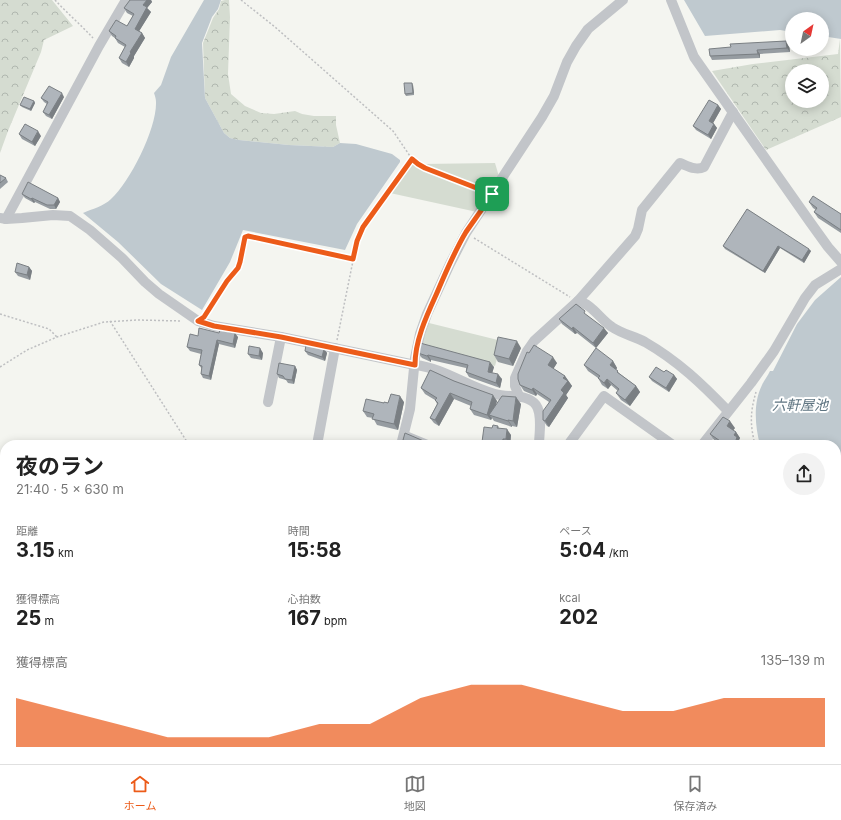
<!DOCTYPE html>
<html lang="ja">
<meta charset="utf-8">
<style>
:root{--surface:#fff;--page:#f2f2f2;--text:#222;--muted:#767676;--line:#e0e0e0;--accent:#ec5b19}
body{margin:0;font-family:Inter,"Noto Sans JP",sans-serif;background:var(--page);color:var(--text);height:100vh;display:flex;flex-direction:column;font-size:15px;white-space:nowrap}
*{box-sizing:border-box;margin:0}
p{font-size:13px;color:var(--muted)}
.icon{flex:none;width:22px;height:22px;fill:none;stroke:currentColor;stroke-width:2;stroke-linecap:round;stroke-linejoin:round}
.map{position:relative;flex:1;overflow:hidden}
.sheet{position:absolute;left:0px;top:440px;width:841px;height:324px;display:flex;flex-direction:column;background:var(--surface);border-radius:16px 16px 0 0;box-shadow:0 2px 10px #0003}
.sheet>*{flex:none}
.needle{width:26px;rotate:33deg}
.controls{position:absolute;left:785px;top:12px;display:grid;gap:8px}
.controls a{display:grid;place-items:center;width:44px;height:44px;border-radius:50%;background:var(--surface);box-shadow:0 2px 10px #0003;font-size:20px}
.pin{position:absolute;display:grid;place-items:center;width:34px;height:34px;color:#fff;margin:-17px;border-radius:8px;box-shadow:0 2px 6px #0006}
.round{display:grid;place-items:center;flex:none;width:42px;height:42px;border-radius:21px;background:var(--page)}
.headline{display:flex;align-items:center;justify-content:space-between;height:68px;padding:0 16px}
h1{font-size:22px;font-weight:700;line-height:30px}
.metrics{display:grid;grid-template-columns:repeat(3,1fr);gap:6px;height:68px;padding:4px 16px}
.metrics div{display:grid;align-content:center}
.metrics b{font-size:20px;font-weight:700}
.metrics small{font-size:11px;font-weight:400}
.metrics p{font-size:11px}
.chart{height:112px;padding:8px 16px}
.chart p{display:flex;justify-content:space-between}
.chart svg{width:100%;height:72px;margin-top:4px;fill:var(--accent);opacity:.7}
.dock{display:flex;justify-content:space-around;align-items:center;height:56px;border-top:1px solid var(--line);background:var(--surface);font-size:11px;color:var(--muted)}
.dock a{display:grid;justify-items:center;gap:2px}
.dock .selected{color:var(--accent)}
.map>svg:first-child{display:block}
.green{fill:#d5dcd1}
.forest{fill:url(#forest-crowns);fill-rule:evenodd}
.water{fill:#bfc9cf}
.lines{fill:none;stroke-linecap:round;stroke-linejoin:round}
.path{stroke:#bebfc1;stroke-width:1.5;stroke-dasharray:2 2;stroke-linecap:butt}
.service{stroke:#c2c5c9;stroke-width:5}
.minor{stroke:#c2c5c9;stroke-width:10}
.wall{fill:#969ca1}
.shaded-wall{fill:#7a7f83}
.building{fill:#afb5bb;stroke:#7a7f83}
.route-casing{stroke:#fff;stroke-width:8}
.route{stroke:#ec5b19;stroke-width:5}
.labels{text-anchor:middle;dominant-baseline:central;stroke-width:4;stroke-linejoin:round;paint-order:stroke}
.water-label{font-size:14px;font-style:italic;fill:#5e7481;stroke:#fff}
</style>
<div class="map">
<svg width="841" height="764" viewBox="0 0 841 764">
<defs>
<pattern id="forest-crowns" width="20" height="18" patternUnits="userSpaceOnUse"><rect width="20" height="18" fill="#d5dcd1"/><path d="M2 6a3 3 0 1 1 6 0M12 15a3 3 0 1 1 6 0" fill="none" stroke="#b0b7af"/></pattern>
</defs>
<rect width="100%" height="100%" fill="#f4f5f0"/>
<g class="green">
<path d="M495,163L500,180L488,190L444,174L422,164Z"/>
<path d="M413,164L478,190L484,193L486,196L477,212L390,193L409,166Z"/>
<path d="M429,323L502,341L495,366L421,345Z"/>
</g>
<g class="forest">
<path d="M0,0H52L73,26L44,40L41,52L8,131L0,153Z"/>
<path d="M225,0H229L230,17L228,74L231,94L245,106L261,113L274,114L295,111L302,114L314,116H336V125L340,143L333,147L289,145L239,140L230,138L224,133L205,98L203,43L213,18L219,9L221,1Z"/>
<path d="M840,39L841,117L766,150L712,71L753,64L838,54ZM792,71H822V101H792Z"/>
</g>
<g class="water">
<path d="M204,0H221L218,9L212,17L202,43L205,98L224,133L230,138L239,140L289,145L333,147L340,143L356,144L392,154L400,160V162L357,224L345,250L243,230L230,262L202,310L161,284L118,242L83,213C92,209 104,206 111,199C130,182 157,128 156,102C156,99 155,96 154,93L161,85L171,57Z"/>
<path d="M684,0H841V39L822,36V19H792V32L780,30L705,36Z"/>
<path d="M841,277V626L836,622V445H760C755,426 753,403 762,385C764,380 768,376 770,371H773L797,324L815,300Z"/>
<path d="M5,722V759H26L16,764H0V724Z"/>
</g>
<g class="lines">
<g class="path">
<path d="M55,0C67,13 81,25 93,38"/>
<path d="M241,0L275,27L393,131L412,159L418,164L482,190"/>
<path d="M474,238L570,297"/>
<path d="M0,314L49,329L57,337"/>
<path d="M205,314L227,281L237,268L240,262L245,237L248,236L353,259"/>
<path d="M110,321L189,445"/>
<path d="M337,340L357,241L363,227L412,159"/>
<path d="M0,367L27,350L57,337L104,322L138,320L182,321"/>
<path d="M755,445C750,424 750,413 756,392"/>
<path d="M836,638L841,642"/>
<path d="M0,642L5,638"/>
<path d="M836,702L841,698"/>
<path d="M305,759L314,764"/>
<path d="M754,759L756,764"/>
<path d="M390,764V759"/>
</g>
<path class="service" d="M405,433L434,445"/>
<g class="minor">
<path d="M671,0L694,57L810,222L828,247L841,262"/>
<path d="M0,218L6,219L22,218L53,215L70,216L90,230L122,258L145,282L159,294L198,321L214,326L281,337L415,365C444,368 468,387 495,394C508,398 527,393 536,405C543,415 539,434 539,445"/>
<path d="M6,219L99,46L126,0"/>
<path d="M578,301C592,304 600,319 612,327C622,334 634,336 645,342C678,361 702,384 728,411"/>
<path d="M519,396L515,386V378L527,351L534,341L578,301L635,236L638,229L642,210L680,163C688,166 696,171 704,167L733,112"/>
<path d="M268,402L281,337"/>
<path d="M317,445L335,348"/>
<path d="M401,445L410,409L415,358L420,334L427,314L450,264L466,233L542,117L554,96L567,62L576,46L588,29L623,0"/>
<path d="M568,445L604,396L673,445"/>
<path d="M702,445L751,383L774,351L805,298L815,285L841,269"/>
<path d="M0,518L5,524"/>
<path d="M836,652L841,655"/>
<path d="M248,759L262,764"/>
<path d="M412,759L418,764"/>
<path d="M139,761L230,759"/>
<path d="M269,764L281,759"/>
<path d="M456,764V759"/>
<path d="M548,764L551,759"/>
<path d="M715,764L717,761L726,762L740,759"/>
</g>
</g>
<g class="wall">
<path d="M130,0H151L152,2L147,8L151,12L139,31L142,33L145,38L134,56V58L129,67L122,63L119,58L125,47L118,43L115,38L112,36L109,31L127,26L133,16L127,13L124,8Z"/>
<path d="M786,41L789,45L790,52L760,54V58L712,60L710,56L731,47Z"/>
<path d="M413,85L414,95L406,96L405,94Z"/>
<path d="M64,97L52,119L46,116L43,112L47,104L44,102L41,98Z"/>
<path d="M34,101L35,103L31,111L22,107L20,105Z"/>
<path d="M718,105L721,109L713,123L714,124L717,128L711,139L696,130L693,126Z"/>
<path d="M19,134L41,136L35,146L22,139Z"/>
<path d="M0,175L6,178L8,182L0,189Z"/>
<path d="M22,194L58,198L60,202L56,209H50L35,202L34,203L25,198Z"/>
<path d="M809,202L841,214V233L818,218L814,212L816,210L813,208Z"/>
<path d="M747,209L811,251L804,263L780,248L765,273L725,249L723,246Z"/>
<path d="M29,267L32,271L30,280L18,276L15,272Z"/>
<path d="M588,317L608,333L596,348L577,333L575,334L562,324L559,319Z"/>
<path d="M198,336L238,337L235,348L219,344L211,380L203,378L201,374L202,369L199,365L201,354L190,351L187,347Z"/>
<path d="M521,348L513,366L498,362L494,355Z"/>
<path d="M324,349L327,353L325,361L308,355L305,351Z"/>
<path d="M263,353L262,360L251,358L248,354Z"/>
<path d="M418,353L494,367L492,373L502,379L500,388L469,377L466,372V368L431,360V362L422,358Z"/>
<path d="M529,353L557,363L553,369L565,376L572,386L566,395L568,398L549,427L547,426L543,420L549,402L537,394L536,396L524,391L520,385Z"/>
<path d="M613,361L617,368L616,370L620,374L636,386L640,392L630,406L621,400L616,393L618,391L611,385L608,389L602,385L598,378L588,371L584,365Z"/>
<path d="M295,366L297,370L294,384L288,383L286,380L279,378L277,374Z"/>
<path d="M430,370L497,401L496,404H521L517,427L512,426V427L494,421L492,418L491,420L474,415L470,409L471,406L454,399L439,426L434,423L430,418L437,404L435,400L425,394L421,388Z"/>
<path d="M664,372L674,375L677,379L669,392L652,381L649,377Z"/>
<path d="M404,402L398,430L377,425L373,418L367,417L363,411L384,403Z"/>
<path d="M498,426L499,428L511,435L510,445H484L482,442L492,428Z"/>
<path d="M735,428L733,430L736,432L740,438L739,440L741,444V445H721L714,440L710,434Z"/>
<path d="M403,440L433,445H407Z"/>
<path d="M687,759H699L689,763Z"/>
<path d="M779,759H789L784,763L782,759L780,760Z"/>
</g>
<g class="shaded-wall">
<path d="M147,0H151L152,2L147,8L151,12L138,33L135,29L143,5Z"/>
<path d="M142,33L145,38L134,56V58L129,67L126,62L130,52Z"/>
<path d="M786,41L789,45L790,52L787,48Z"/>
<path d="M757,50L760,54V58L758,54Z"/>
<path d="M412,83L413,85L414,95L413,93Z"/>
<path d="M62,93L64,97L52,119L49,115Z"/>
<path d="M34,101L35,103L31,111L30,109Z"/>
<path d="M718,105L721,109L712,125L709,121Z"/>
<path d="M714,124L717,128L711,139L708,135Z"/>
<path d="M38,131L41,136L35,146L32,142Z"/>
<path d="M32,198L35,202L34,203L31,199Z"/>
<path d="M58,198L60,202L56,209L54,205Z"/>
<path d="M778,246L780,248L765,273L763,271Z"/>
<path d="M809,249L811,251L804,263L802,260Z"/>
<path d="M29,267L32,271L30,280L27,275Z"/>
<path d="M573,327L577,333L575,334L572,329Z"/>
<path d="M604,328L608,333L596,348L593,343Z"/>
<path d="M235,333L238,337L235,348L233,344Z"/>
<path d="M217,340L219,344L211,380L209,376Z"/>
<path d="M517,341L521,348L513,366L509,359Z"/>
<path d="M260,348L263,353L262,360L259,356Z"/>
<path d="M324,349L327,353L325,361L322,357Z"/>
<path d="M428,355L431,360V362L427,356Z"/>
<path d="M553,357L557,363L552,371L548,365Z"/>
<path d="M613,361L617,368L614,372L610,365Z"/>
<path d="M490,362L494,367L491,377L488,372Z"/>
<path d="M295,366L297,370L294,384L292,380Z"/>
<path d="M498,374L502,379L500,388L496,383Z"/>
<path d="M674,375L677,379L669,392L666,388Z"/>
<path d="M565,376L572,386L566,395L568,398L549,427L545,421L561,390L563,378Z"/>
<path d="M607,379L611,385L608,389L604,383Z"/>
<path d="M636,386L640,392L630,406L625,400Z"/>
<path d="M533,388L537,394L536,396L532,390Z"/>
<path d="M450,393L454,399L439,426L435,420Z"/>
<path d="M493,395L497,401L492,416L489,415L492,418L491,420L487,415Z"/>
<path d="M400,396L404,402L398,430L394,424Z"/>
<path d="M516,397L521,404L517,427L513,421Z"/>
<path d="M508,420L512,426V427L508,421Z"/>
<path d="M730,421L735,428L732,432L727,426Z"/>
<path d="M507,429L511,435L510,445L506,439Z"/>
<path d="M736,432L740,438L739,440L741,444V445H739L734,435Z"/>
<path d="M503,439L506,444V445H502Z"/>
<path d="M837,689L839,693L836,697V690Z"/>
<path d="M488,759H491V764H489Z"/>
<path d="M601,759H605L604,764H600Z"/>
</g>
<g class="building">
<path d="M130,0H147L143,5L147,7L135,29L142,33L130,52L131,53L126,62L119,58L126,45L115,38L116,36L109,31L116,20L127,26L134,14L124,8Z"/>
<path d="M786,41L787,48L757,50L758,54L710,56L709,49L731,47L730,44Z"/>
<path d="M404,83H412L413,93L405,94Z"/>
<path d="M49,86L62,93L49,115L43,112L48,102L41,98Z"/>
<path d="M24,97L34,101L30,109L20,105Z"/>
<path d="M709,100L718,105L709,121L714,124L708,135L693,126Z"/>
<path d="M25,124L38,131L32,142L19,134Z"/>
<path d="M0,175L6,178L0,183Z"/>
<path d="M28,182L58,198L54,205H47L32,198L31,199L22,194Z"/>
<path d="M813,196L841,214V230L814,212L817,208L809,202Z"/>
<path d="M747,209L809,249L802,260L778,246L763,271L723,246Z"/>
<path d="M17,263L29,267L27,275L15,272Z"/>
<path d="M576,304L585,311L584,313L604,328L593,343L573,327L572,329L559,319Z"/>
<path d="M199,328L219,333L220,330L235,333L233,344L217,340L209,376L201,374L202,366L199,365L202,350L187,347L190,334L198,336Z"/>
<path d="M498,337L517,341L509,359L494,355Z"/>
<path d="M420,343L490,362L488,372L498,374L496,383L466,372L468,365L428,355L427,356L418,353Z"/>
<path d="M306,345L324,349L322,357L305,351Z"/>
<path d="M534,345L553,357L548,365L565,376L563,378L568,381L561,390L564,393L545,421L543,420V411L551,400L533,388L532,390L520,385L518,379V374L527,352L529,353Z"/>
<path d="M249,346L260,348L259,356L248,354Z"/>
<path d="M596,348L613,361L610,365L618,371L617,372L636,386L625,400L616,393L619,389L607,379L604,383L598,378L600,376L584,365Z"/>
<path d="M279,363L295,366L292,380L285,379L283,376L277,374Z"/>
<path d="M656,367L664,372L666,370L674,375L666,388L649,377Z"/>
<path d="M430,370L454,381L493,395L487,415L470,409L472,402L450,393L435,420L430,418L438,403L435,400L437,398L421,388Z"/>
<path d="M391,394L400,396L394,424L372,419L374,414L363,411L366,399L384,403V402L388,403Z"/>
<path d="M502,396L516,397L513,421L508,420V421L489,415Z"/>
<path d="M723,417L730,421L727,426L736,432L734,435L737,437L736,440L739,445H726L710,434Z"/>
<path d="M493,425L498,426L497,428L507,429L506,439H503L502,445L495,444V445H488V443L482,442L484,427L492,428Z"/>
<path d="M405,433L433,445H414L403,440Z"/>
<path d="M841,706V717L836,713V712Z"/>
<path d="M459,759H488L489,764H457Z"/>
<path d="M585,759H601L600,764H584Z"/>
<path d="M793,759H813L816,763L815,764H797Z"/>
</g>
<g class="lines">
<g class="route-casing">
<path id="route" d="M412,159L418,164L425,168L492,194C484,207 475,219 466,232C454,252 445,274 436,295C426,317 415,341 415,365L281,337L214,326L198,321L204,317L227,281L238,268L240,262L245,237L248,236L353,259L357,241L363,227Z"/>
</g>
<use href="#route" class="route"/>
</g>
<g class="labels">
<g class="water-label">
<text x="800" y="404">六軒屋池</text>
</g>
</g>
</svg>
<div class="controls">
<a><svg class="needle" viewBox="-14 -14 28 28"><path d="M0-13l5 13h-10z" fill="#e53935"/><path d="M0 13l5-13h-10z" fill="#767676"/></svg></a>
<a><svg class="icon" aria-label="layers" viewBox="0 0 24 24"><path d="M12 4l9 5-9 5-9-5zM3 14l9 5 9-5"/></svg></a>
</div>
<div class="pin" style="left:492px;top:194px;background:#1e9e55"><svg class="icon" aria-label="arrive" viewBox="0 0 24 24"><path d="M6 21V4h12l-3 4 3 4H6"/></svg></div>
<section class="sheet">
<div class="headline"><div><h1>夜のラン</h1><p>21:40 · 5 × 630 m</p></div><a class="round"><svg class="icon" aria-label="share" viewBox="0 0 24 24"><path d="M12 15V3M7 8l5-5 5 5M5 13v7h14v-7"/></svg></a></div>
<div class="metrics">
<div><p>距離</p><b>3.15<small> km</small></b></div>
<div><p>時間</p><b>15:58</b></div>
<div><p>ペース</p><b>5:04<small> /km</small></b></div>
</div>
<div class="metrics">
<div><p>獲得標高</p><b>25<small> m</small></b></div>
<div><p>心拍数</p><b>167<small> bpm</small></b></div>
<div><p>kcal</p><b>202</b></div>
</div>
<div class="chart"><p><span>獲得標高</span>135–139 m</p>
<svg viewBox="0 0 160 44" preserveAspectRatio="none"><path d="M0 44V14L10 22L20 30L30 38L40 38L50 38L60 30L70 30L80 14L90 6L100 6L110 14L120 22L130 22L140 14L150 14L160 14V44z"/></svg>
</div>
</section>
</div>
<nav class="dock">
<a class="selected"><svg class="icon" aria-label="home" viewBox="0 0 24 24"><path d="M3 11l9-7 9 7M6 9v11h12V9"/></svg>ホーム</a>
<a><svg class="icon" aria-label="map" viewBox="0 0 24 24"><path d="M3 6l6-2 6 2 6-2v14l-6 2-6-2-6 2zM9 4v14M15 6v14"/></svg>地図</a>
<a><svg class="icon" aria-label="saved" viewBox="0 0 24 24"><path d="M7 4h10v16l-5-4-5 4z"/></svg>保存済み</a>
</nav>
